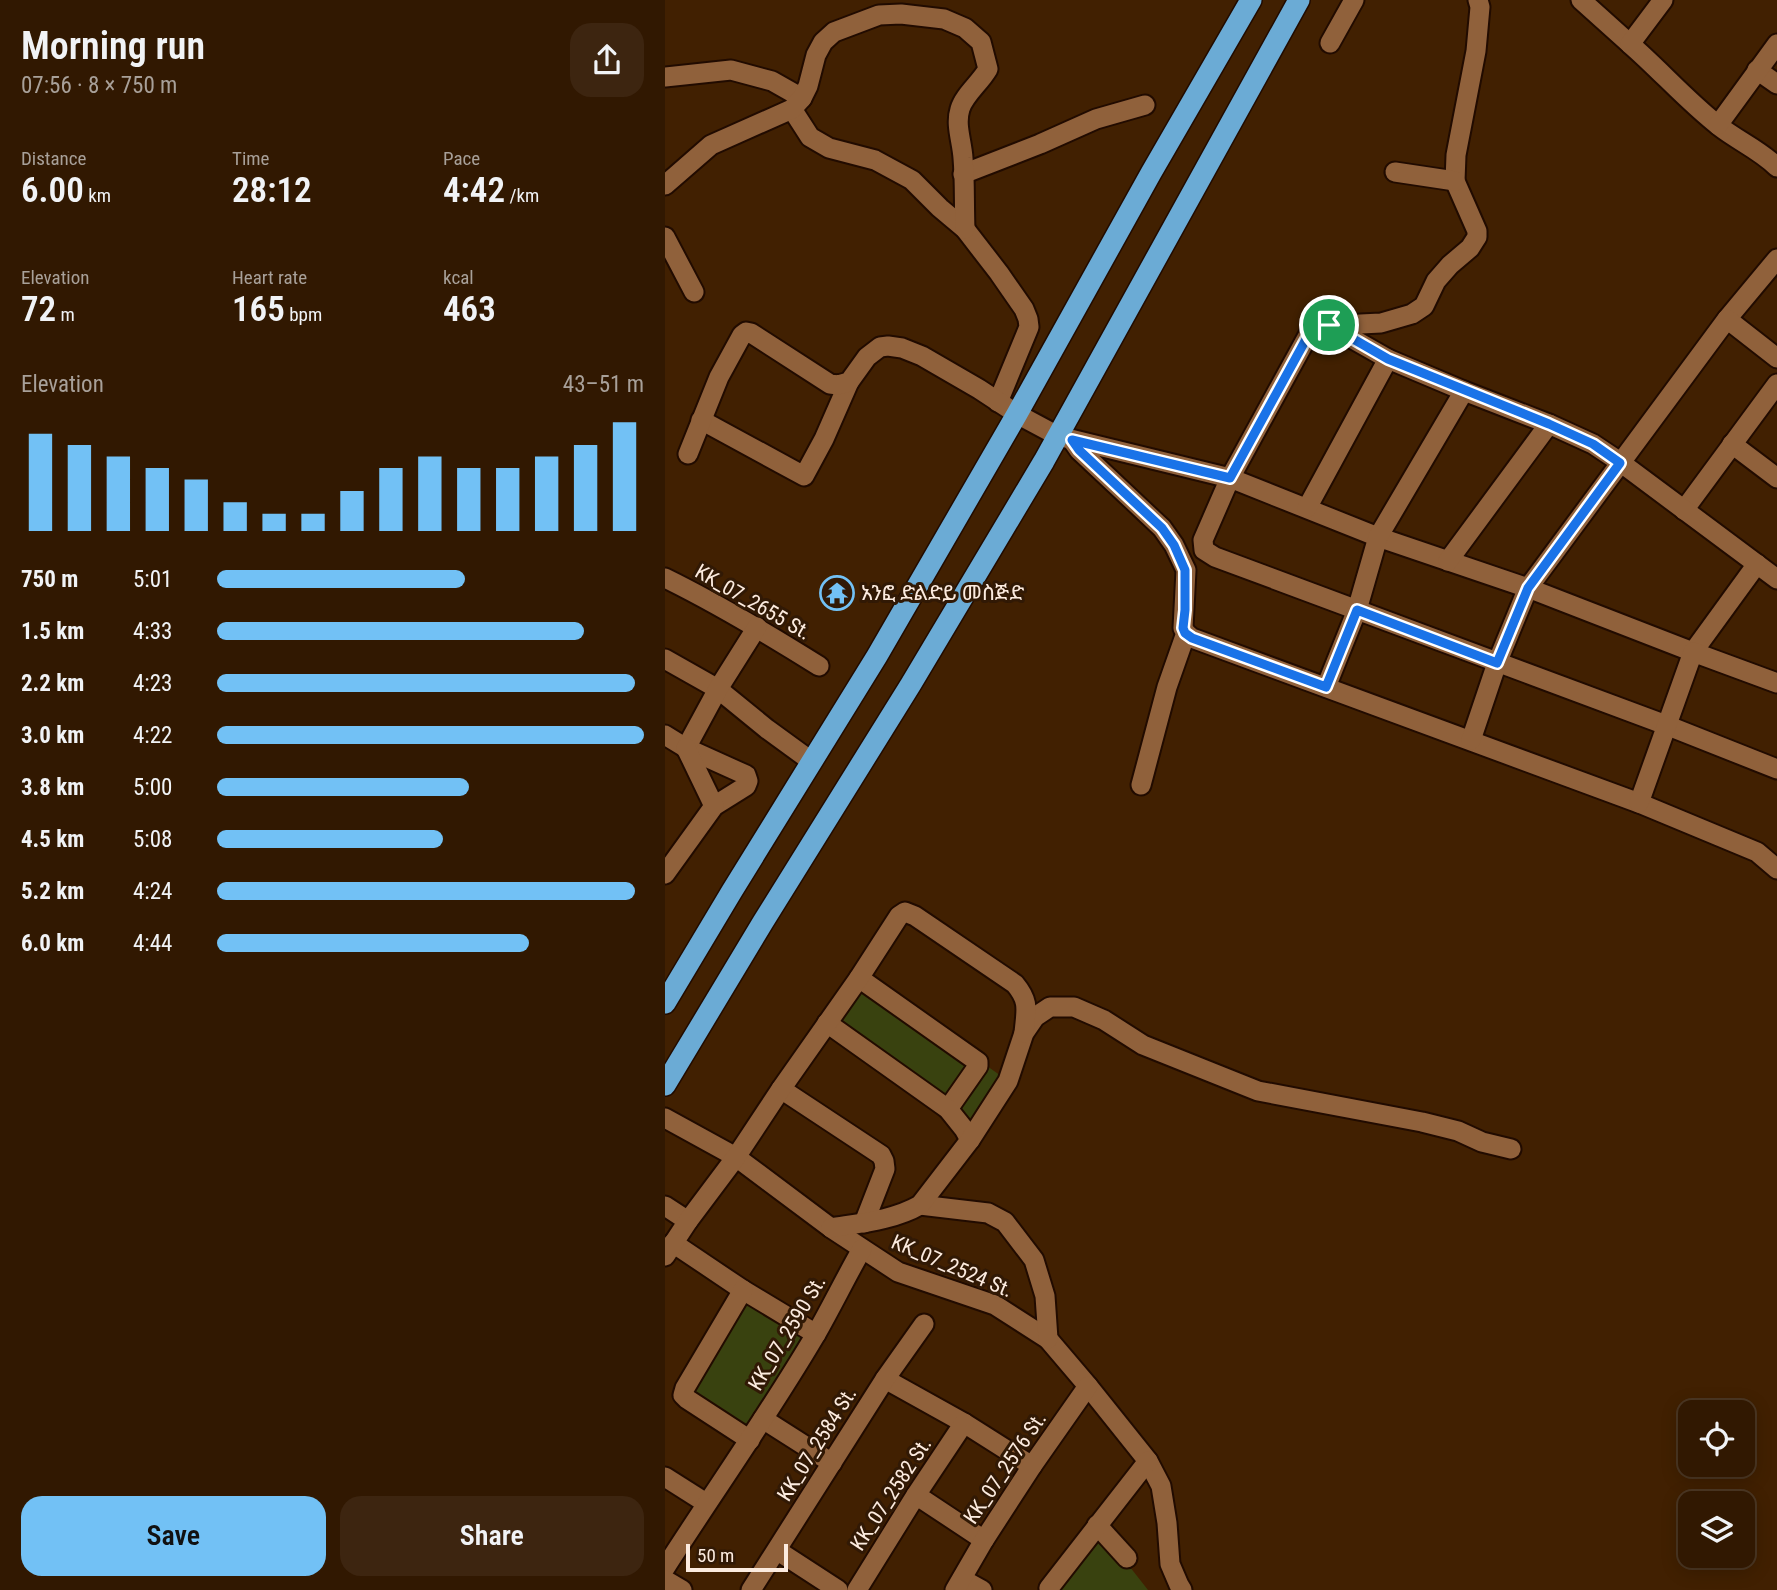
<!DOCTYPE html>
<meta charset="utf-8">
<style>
:root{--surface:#311801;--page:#3d2510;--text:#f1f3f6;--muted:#a8a099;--line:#4c3723;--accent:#72c1f5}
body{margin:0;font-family:"Roboto Condensed","Noto Sans Ethiopic",sans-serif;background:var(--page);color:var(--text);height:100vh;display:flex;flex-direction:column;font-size:26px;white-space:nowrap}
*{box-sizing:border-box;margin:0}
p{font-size:23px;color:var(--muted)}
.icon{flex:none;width:38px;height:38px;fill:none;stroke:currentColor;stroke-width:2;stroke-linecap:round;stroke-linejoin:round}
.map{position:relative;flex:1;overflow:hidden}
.details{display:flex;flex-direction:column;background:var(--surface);width:665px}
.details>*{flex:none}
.controls{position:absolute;left:1013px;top:1400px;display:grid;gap:14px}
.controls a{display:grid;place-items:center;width:77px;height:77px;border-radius:14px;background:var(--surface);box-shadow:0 4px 18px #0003,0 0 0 2px var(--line);font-size:35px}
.scale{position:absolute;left:21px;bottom:18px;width:102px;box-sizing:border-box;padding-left:7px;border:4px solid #fcebdf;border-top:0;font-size:19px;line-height:24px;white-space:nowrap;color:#fcebdf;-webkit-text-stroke:5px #311905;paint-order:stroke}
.pin{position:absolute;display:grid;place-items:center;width:60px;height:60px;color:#fff;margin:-30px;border:4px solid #fff;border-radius:50%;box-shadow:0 2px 7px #0007}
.round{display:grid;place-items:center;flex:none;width:74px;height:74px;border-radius:21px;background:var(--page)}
.overview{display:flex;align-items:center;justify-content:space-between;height:119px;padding:0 21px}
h1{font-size:38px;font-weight:600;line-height:52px}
.stats{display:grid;grid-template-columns:repeat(3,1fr);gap:10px;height:119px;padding:7px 21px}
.stats div{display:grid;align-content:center}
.stats b{font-size:35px;font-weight:600}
.stats small{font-size:19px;font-weight:400}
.stats p{font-size:19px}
.chart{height:196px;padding:14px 21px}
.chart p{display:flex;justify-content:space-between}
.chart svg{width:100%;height:126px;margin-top:7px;stroke:var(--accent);stroke-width:6}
.primary-button{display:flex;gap:14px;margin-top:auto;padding:14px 21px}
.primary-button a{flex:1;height:80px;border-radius:21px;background:var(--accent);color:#111;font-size:28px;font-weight:600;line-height:80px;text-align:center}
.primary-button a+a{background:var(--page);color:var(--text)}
ul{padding:0 21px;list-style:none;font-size:23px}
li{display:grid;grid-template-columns:112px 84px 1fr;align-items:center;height:52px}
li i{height:18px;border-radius:9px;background:var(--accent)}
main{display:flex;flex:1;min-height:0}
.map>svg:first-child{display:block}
.green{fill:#39420f}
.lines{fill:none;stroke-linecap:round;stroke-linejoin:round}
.minor-casing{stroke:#210b00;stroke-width:23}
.highway-casing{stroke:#210b00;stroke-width:24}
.minor{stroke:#90613b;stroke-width:19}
.highway{stroke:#6babd5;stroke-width:21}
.route-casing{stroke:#fff;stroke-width:14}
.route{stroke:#1a73e8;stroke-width:9}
.labels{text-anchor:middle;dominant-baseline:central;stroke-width:6;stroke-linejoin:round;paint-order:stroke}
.poi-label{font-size:21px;fill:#fcebdf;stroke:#311905;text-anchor:start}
.street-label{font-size:21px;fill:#fcebdf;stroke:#311905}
</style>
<main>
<section class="details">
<div class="overview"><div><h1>Morning run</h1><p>07:56 · 8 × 750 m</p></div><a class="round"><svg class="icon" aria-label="share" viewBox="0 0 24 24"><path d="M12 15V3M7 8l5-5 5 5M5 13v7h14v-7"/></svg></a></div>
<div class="stats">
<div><p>Distance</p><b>6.00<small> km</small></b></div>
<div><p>Time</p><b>28:12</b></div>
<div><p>Pace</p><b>4:42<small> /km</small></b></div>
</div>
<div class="stats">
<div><p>Elevation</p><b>72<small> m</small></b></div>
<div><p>Heart rate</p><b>165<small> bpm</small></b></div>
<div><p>kcal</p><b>463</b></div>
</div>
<div class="chart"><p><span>Elevation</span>43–51 m</p>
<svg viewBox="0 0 160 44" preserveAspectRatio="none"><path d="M5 44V10M15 44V14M25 44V18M35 44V22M45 44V26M55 44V34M65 44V38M75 44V38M85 44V30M95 44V22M105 44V18M115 44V22M125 44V22M135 44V18M145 44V14M155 44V6"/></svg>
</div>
<ul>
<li><b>750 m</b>5:01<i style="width:58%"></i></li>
<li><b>1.5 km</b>4:33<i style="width:86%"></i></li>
<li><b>2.2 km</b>4:23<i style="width:98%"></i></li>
<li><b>3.0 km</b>4:22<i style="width:100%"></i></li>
<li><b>3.8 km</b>5:00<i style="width:59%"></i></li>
<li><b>4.5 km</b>5:08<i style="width:53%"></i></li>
<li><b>5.2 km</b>4:24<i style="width:98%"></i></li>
<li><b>6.0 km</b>4:44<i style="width:73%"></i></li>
</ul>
<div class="primary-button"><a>Save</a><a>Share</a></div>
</section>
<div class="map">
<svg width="1112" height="1590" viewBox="0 0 1112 1590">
<rect width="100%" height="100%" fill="#412001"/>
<g class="green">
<path d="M195,976L346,1083L311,1131L162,1022Z"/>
<path d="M78,1290L151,1334L85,1440L22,1399Z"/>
<path d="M432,1525L483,1590H385Z"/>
</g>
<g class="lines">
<g class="minor-casing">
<g id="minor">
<path d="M813,0L815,7L811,51L791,155L790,181L812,231V237L805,248L785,265L771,281L759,306L747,314L716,323L655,326L645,332L565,478L538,540L539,550L550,557L1001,725L1112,769"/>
<path d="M916,0L965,44"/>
<path d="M998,0L965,44C996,71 1022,101 1054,126C1073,141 1095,150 1112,167"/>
<path d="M665,43L689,0"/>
<path d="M1092,70L1112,84"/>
<path d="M0,77L66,70L107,81L137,98"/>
<path d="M127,109L145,137L164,148L210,160L247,180L275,208L300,229L334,273L359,309L363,319L364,327L333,402"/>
<path d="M1053,125L1112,44"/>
<path d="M730,172L790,181"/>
<path d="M298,174L375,144L431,119L480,105"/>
<path d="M0,185L46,145L127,109L137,98L143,86L151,55L158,42L169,32L214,15L236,14L279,19L300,28L316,42L323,69C315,83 299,95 295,109C290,125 297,141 298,158C300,181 299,205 300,229"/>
<path d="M0,237L29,292"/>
<path d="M1062,319L1112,259"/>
<path d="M665,326L723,359L799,391"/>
<path d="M36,420L139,476L159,439L184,382"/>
<path d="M407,440L414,450L497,528L509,545L521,570L518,628L521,633L527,638L974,803L1092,852L1112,869"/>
<path d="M1067,444L1112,478"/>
<path d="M23,454L54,377L77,335L81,332L86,333L165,384L173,385L184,382L202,357L215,347L223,346L237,348L257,356L314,389L352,414L393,436L565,478L713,537L863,588L1028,652L1092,564"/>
<path d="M642,508L723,359"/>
<path d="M1019,510L1112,384"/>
<path d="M783,561L884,424"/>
<path d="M0,578C53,604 103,634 154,666"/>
<path d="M0,659L53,689L102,729L146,761"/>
<path d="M661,687L692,610L713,537L799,391L884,424L928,444L955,462L1112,579"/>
<path d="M0,735L21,748L81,775L83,781L81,786L49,806L0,874"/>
<path d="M806,740L832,663L863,588L1062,319L1112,358"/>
<path d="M21,748L53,689L92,627"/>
<path d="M21,748L49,806"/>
<path d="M476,785L502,687L521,633"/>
<path d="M974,803L1028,652L1112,683"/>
<path d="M194,978L313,1062V1066L283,1109"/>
<path d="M162,1023L283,1109L299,1129L305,1140"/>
<path d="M116,1089L216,1155L219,1161L220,1169L199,1223"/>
<path d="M0,1118L71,1157L166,1228L233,1272L330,1305L383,1339L423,1386L483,1461L496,1486L502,1523L505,1564L514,1585L517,1590"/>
<path d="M255,1205L323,1213L340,1222L369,1260L380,1296L383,1339"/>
<path d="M0,1206L23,1221"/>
<path d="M166,1228C196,1223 229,1220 255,1205L305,1140L343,1081L359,1033L370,1017L385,1007H409L439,1020L478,1045L593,1091L757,1122L793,1131L817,1142L846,1149"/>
<path d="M8,1243L78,1290L151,1334"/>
<path d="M0,1256L23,1221L71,1157L116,1089L194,978L234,916L240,912L250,916L350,984C365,1002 361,1010 359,1033"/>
<path d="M78,1290L20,1388L18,1395L22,1399L85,1440"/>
<path d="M220,1379L299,1423L367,1466"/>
<path d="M98,1419L167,1463"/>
<path d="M0,1477L41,1503"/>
<path d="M251,1495L319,1540"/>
<path d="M432,1525L462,1558"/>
<path d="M113,1551L173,1590"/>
<path d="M0,1568C50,1490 104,1414 151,1334C167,1306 181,1277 197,1249"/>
<path d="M297,1579L317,1590"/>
<path d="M0,1580L17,1590"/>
<path d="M86,1590L220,1379L259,1324"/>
<path d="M192,1590L251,1495L299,1423"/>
<path d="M290,1590L319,1540L367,1466L423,1386"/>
<path d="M385,1590L384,1588L483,1461"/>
</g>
</g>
<g class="highway-casing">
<g id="highway">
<path d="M0,1003L67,891L212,656L352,414L486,173L586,0"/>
<path d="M0,1085L98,922L246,684L379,461L634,0"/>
</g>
</g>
<use href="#minor" class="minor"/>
<use href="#highway" class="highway"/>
</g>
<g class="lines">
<g class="route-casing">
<path id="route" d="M664,325L723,359L884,424L928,444L955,463L863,588L832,663L692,610L661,687L527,638L520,633L518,628L520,610V570L509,545L497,528L414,450L407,440L565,478L645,332L655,326Z"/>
</g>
<use href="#route" class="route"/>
</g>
<defs>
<g id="temple-ring" transform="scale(1.75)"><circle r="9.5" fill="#311905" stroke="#72c1f5" stroke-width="1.5"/><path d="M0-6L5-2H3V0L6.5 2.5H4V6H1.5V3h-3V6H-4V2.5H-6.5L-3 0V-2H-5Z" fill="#72c1f5"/></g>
</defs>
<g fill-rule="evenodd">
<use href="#temple-ring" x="172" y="593"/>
</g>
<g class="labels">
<g class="poi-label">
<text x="196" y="593">አንፎ ድልድይ መስጅድ</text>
</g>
<g class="street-label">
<text transform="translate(88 602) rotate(30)">KK_07_2655 St.</text>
<text transform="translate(287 1266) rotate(23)">KK_07_2524 St.</text>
<text transform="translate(122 1333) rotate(-59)">KK_07_2590 St.</text>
<text transform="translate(152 1444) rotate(-58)">KK_07_2584 St.</text>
<text transform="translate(340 1468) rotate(-56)">KK_07_2576 St.</text>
<text transform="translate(226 1494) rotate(-57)">KK_07_2582 St.</text>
</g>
</g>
</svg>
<div class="controls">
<a><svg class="icon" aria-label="locate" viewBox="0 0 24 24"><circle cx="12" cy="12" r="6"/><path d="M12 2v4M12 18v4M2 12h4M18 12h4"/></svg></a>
<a><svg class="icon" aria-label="layers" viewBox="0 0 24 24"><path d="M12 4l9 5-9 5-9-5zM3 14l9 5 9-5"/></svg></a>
</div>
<div class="scale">50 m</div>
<div class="pin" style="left:664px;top:325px;background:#1e9e55"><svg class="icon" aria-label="arrive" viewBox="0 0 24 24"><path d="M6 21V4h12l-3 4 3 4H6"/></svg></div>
</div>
</main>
